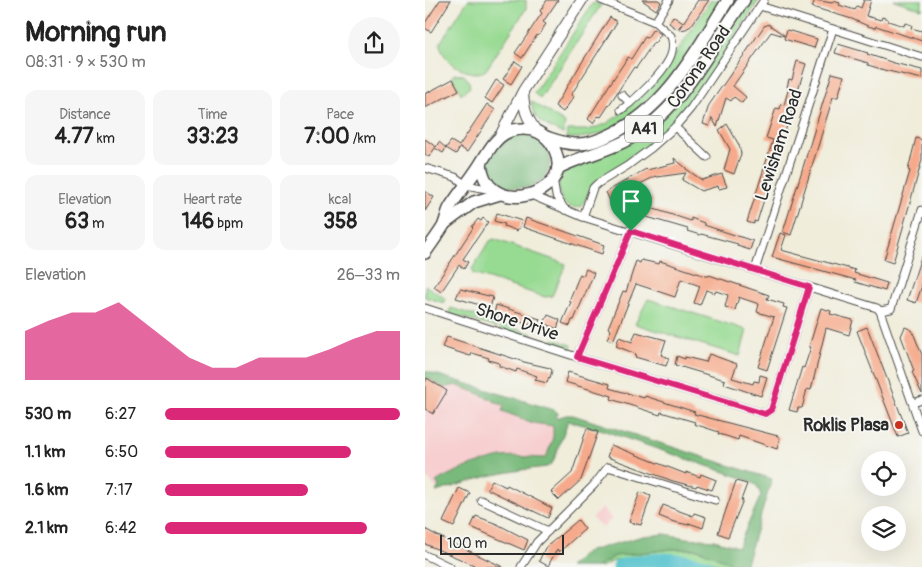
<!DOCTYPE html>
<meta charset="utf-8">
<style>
:root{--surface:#fff;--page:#f6f6f6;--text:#222;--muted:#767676;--accent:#db2777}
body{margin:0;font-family:Pangolin,sans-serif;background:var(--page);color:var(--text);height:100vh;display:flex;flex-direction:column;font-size:19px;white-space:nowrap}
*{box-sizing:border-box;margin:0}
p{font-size:16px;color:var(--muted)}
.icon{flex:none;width:28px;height:28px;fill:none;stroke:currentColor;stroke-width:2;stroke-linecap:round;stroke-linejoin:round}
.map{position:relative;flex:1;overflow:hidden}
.sheet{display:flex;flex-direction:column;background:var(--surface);width:425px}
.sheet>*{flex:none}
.fabs{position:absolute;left:436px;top:451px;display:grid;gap:10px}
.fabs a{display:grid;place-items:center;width:45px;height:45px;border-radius:50%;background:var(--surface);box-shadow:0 5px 20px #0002;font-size:25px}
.scale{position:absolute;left:15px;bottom:12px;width:124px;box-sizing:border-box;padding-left:5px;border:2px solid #2b2b2b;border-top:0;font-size:14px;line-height:18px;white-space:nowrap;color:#2b2b2b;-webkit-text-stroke:4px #f6f6f2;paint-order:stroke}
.pin{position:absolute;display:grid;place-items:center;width:42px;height:42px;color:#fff;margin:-51px -21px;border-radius:50% 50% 50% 0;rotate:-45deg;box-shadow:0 0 5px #0007}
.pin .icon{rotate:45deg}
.round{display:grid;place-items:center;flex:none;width:52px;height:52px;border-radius:26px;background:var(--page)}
.head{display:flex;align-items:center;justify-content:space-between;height:85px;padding:0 25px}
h1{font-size:28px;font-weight:700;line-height:38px}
.figures{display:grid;grid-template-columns:repeat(3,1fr);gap:8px;height:85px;padding:5px 25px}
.figures div{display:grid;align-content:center;border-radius:12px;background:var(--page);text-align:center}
.figures b{font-size:21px;font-weight:700}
.figures small{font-size:14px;font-weight:400}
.figures p{font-size:14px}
.chart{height:140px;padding:10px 25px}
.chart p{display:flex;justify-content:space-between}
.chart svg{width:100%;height:90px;margin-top:5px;fill:var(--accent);opacity:.7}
ul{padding:0 25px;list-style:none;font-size:16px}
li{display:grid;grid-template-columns:80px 60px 1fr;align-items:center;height:38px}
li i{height:12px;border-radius:6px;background:var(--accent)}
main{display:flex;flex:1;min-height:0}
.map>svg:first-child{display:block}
.built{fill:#f7cfd0}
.green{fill:#97da92;stroke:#61825e}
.forest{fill:#79ba7c;stroke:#527254}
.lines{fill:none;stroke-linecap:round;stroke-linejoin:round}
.river{stroke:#56c3ce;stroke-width:15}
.building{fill:#f6aa8b}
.minor-casing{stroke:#494845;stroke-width:9}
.secondary-casing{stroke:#494845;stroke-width:12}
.trunk-casing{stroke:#494845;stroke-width:14}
.minor{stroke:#fff;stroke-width:7}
.secondary{stroke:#fff;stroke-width:10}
.trunk{stroke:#fff;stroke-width:11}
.route-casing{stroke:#fff;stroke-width:10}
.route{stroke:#db2777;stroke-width:6}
.poi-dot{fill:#c8321e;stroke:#f6f6f2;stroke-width:2}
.labels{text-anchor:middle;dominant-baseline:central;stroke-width:4;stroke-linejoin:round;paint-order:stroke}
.shield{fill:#f6f6f2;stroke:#686867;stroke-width:1}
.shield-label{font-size:16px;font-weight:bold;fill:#2b2b2b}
.street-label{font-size:18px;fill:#2b2b2b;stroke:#f6f6f2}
.poi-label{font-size:18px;font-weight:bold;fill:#2b2b2b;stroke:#f6f6f2;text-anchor:end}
</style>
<main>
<section class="sheet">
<div class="head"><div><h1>Morning run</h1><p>08:31 · 9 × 530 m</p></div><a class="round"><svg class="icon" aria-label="share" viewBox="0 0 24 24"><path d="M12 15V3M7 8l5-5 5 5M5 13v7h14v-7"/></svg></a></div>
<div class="figures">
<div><p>Distance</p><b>4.77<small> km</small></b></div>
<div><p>Time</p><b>33:23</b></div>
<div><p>Pace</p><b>7:00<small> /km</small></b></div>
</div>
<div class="figures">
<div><p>Elevation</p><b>63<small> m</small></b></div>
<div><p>Heart rate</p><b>146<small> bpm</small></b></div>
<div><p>kcal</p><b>358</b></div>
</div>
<div class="chart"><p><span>Elevation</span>26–33 m</p>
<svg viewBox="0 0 160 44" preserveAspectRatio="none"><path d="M0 44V20L10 15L20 11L30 11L40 6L50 15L60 24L70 33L80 38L90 38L100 33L110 33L120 33L130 29L140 24L150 20L160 20V44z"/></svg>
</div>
<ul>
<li><b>530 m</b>6:27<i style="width:100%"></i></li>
<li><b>1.1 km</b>6:50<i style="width:79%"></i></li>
<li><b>1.6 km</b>7:17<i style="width:61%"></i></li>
<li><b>2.1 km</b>6:42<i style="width:86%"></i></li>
</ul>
</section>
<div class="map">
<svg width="497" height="567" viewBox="0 0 497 567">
<rect width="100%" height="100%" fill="#f6f6f2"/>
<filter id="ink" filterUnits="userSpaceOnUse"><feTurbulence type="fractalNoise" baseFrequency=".02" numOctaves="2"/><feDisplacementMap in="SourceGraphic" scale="10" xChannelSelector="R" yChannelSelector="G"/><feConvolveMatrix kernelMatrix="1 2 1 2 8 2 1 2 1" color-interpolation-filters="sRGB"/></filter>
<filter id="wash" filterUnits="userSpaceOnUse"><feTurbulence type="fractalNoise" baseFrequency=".0096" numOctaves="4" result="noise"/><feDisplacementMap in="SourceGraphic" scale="20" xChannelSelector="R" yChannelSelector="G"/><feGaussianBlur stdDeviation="1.12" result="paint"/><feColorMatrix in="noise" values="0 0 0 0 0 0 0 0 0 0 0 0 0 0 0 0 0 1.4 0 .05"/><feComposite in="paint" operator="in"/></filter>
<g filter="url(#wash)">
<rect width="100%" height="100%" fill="#f0eddb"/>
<g class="built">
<path d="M2,378L19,388L31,385L55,394L79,406L78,411L108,423L128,426V437L121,458L78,457L64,461L20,476L12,489L3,479L0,480V382Z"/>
<path d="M177,508L187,519L177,528L167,518Z"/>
</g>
<g class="green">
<path d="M43,0H101V9L61,70C46,81 15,60 15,43Z"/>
<path d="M286,0H298C263,53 217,142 142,138L143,130H163L181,124L197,113L230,83L244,64Z"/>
<path d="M324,0H334L268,101L247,125L229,142L168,183L157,206C134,214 129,186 138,171L226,129Z"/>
<path d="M469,0H497V9Z"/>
<path d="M170,3L176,5L115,99L109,93L167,4Z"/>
<path d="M30,74L39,75L44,82L45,87L36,94L27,76Z"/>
<path d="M106,101L140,123L138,134C121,125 108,122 106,101Z"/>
<path d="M69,239L141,264L127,296L120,297L48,274L47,269L65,241Z"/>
<path d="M0,285L21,299L19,303L0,297Z"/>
<path d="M223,299L322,330L315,356L210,324Z"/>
<path d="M26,308L74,323L72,328L26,314L24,312Z"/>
<path d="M77,324L108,334L107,339L75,329Z"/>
<path d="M128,339L147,345L145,351L127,344Z"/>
<path d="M247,549H273L305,562L311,567H299L283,560L258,555L231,554L189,561L176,567H172L190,556Z"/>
</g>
<g class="forest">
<path d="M92,134C98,134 106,134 111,137C130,147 129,176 110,185C99,190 82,187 71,186L62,177C62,172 61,165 63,161C69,149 80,138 92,134Z"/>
<path d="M0,371L129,410L133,413L131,418L141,415H148L347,479L320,567H311L304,562L273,549H247L190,556L172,567H144L161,552L218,536L240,534L261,538L289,540L313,547L336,495L332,486L323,480L174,429L143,421L128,462L122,467L96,470L63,476L11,492L14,486L11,482C25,472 60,460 77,457C91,455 107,458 121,458L128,437V426L108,423L77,411L79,406L55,394L31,385L19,388L3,378L0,382Z"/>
</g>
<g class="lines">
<path class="river" d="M195,567C223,558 254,558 282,567"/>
</g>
<g id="blocks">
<g class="building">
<path d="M15,0H26L6,32L0,28V23Z"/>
<path d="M122,0H133L118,22L121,24L113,36L112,35L97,58L90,53L117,13L115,11Z"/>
<path d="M217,0H233L236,2L231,10Z"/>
<path d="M273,0H284L266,26L261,29L254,30L257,24L252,29L244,23L248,16L258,23Z"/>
<path d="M390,0L407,3L408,1L415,3L414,5L430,10L432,6L436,8L439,0H446L441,16L456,20L457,17L463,19V21L479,26L480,23L487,25L486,28L497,31V41L451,26L450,28L443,26L427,19L387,7Z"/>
<path d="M185,17L192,22L146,95L149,97L138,112L130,106Z"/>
<path d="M343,24L359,35V36L346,32L308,86L321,97L317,103L309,97L306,101L301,98L292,127L287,118L284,126L278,124L284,105L340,25L341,26Z"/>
<path d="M228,29L236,34L230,43L229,42L211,68L209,67L176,117L173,116L168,123L163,119L185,84L203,57L206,59L220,37L222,38Z"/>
<path d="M362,30L392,39L389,48L359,39Z"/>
<path d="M413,44L443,53L442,54L469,63L497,70V79L459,70L443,65V63L410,53Z"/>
<path d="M90,61L97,66L86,84L78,79Z"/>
<path d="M372,61L381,64L332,222L329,221V224L322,222L348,140L341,138L351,108L355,109L356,104L359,105L364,87H362L364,79L367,80Z"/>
<path d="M407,73L419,76L413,97H408L366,235L358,232Z"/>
<path d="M28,79L34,90L0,108V94Z"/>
<path d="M71,80L79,85L67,103L60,98Z"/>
<path d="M62,104L70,110L42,152L35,147L31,154L21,148L26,141L34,146Z"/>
<path d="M302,124L314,145L316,154L309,174L299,170L305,149L294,130Z"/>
<path d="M491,138L497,140V160L468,263L459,260L485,171L483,170Z"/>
<path d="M0,139L11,147L14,142L21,148L18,153L10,148L4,157L0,154Z"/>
<path d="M249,158L261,168V169L277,180L297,174L302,187L294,189L293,186L276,191L257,180L261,173L232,177L231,176L205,189L203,186L191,190L194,198L193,199L198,206L189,210L181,192L221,169L222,170L250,163Z"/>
<path d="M0,191L9,197L0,211Z"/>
<path d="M221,197L228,199L226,208L266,221V218L279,223V225L328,241L325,250L312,246L313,244L276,234L275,235L262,231L263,229L201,211L204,202L218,206Z"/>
<path d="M72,213L97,221L94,229L93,228L92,231L79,226L80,224L69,221Z"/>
<path d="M58,218L63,222L38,259L43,262L39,269L34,265L16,292L9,287L48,228L47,227L53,219L56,221Z"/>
<path d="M101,218L179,245L177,254L98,227Z"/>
<path d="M355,233L361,235L356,250L430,270L429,273L462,283L460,291L430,282L431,280L347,257Z"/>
<path d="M496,257H497V286L491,303L482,300Z"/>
<path d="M216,260L234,264L235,261L281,276H284V275L344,295L342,299L359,304L358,307L362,308L342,370L333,367L349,317L332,312L334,304L316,298L314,297L310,310L300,307L303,295L291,291L290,293L281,290L275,305L269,303L275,286L256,279L250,297L211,284L188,341L182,339L186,330L183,328L198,291L201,292L211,261L215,263Z"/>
<path d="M161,269L169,273L149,320H147L145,326L137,323L146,302L144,301L155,274L158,276Z"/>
<path d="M35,289L68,297L65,308L31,298Z"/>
<path d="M71,305L115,319L112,327L69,314Z"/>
<path d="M396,308L406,311L405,314L428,320L424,335L401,328L386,390L382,389L377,408H373L372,412L364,410L377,367L379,368L386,347H384Z"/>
<path d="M123,315L135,320L132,329L119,323Z"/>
<path d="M442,327L483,433L473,437L432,331Z"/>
<path d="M480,327L487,330L497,355V394L487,372L489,371L476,336Z"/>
<path d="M211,332L241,340L236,355L244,358L241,366L210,357L211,354L191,346L194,337L207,342Z"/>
<path d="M22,337L99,362L125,368L127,370L125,378L124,377L122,383L110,380L112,376L92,369L91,372L74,366V363L63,360L64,358L47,353L46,356L42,355L17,347Z"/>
<path d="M284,354L312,364L307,378L328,384L329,381L334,382L335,375L342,377L336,396L299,384L300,380L250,365L252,356L260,359V357L281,362Z"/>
<path d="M143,372L185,384L184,388L219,398L220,396L270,412L269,414L353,436L355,438L352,449L314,436L313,440L301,436L293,434L294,432L269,424L270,422L236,412L235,415L186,399L187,396L140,382Z"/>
<path d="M2,378L22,391L8,414L0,409V382Z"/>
<path d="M162,428L173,432L156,480L134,500L126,492L147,473Z"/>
<path d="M186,445L261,474V472L275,477L276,474L291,480L287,490L272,485L271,487L248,481L182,457Z"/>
<path d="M67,480L81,487L82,485L127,508L123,518L62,489Z"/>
<path d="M311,481L322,484L316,500H318L303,537L293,533Z"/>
<path d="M34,488L45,493L29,527L18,522Z"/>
<path d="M215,492L226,496L216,525L204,522Z"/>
<path d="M238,505L268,516L269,513L281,517L278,528L264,523V525L249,522L234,516Z"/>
<path d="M51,516L72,524L103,540L99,550L46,527Z"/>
<path d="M153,520L160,529L134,552L132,549L123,566L114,561L120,548Z"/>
<path d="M0,529L11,535L78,567H48L49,565L0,544Z"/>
</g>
</g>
</g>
<g filter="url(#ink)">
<use href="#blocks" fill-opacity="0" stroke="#494845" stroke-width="1"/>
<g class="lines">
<g class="minor-casing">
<g id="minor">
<path d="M176,0L230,22L244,0"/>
<path d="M335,6L497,57"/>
<path d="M197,95L205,103"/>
<path d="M196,110C211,99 240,72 246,55C248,49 248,42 246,36L230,22"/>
<path d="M250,127L282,157"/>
<path d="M0,168L30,177L41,185L67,190"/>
<path d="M128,178L131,196L140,210"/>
<path d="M106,195L158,217L452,308L455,311L466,309L497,210"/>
<path d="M158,217L168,188L172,184L202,166L225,149L250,127L266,108L339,0"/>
<path d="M330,270L408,29"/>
<path d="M0,308L152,357L340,414L346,410L384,287"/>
<path d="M455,311L497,431"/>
<path d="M152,357L206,231"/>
<path d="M488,403L497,400"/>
<path d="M56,500L123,531"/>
<path d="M0,555L25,567"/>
<path d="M96,567L112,542L169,485L183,467L290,500"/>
</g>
</g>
<g class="secondary-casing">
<g id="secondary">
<path d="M98,92C99,110 101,117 112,132"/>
<path d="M74,138L98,91L157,0"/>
</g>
</g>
<g class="trunk-casing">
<g id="trunk">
<path d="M121,137C130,140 140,144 150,144C163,145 175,140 187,134C243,107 271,50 303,0"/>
<path d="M133,168C156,156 181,152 204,139C258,109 284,49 319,0"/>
<path d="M19,224L49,202L75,194"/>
<path d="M0,253C6,244 13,235 19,225C21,219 22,212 25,207C34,193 45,180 54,166C62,154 69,138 83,132C92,128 104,128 113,132C125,138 132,150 133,163C136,197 60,217 56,163"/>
</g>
</g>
<use href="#minor" class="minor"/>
<use href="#secondary" class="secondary"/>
<use href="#trunk" class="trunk"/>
</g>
</g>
<g class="lines" filter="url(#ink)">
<g class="route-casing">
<path id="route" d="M206,231L384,287L346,410L340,414L152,357Z"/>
</g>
<use href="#route" class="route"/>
</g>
<circle class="poi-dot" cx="474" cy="425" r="5"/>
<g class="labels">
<rect class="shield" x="200" y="115.5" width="38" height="27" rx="4"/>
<g class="shield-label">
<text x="219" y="129">A41</text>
</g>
<g class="street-label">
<text transform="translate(274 67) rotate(-55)">Corona Road</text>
<text transform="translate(354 145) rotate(-72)">Lewisham Road</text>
<text transform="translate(92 322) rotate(18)">Shore Drive</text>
</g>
<g class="poi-label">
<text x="464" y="425">Roklis Plasa</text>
</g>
</g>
</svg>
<div class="fabs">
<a><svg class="icon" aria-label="locate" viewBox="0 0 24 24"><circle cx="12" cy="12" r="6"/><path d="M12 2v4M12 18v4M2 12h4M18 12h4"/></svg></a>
<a><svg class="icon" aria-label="layers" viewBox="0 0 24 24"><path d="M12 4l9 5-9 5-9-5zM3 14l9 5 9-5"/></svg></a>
</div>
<div class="scale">100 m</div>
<div class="pin" style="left:206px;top:231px;background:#1e9e55"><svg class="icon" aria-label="arrive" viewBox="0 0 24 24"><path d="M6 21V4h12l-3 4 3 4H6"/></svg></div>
</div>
</main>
